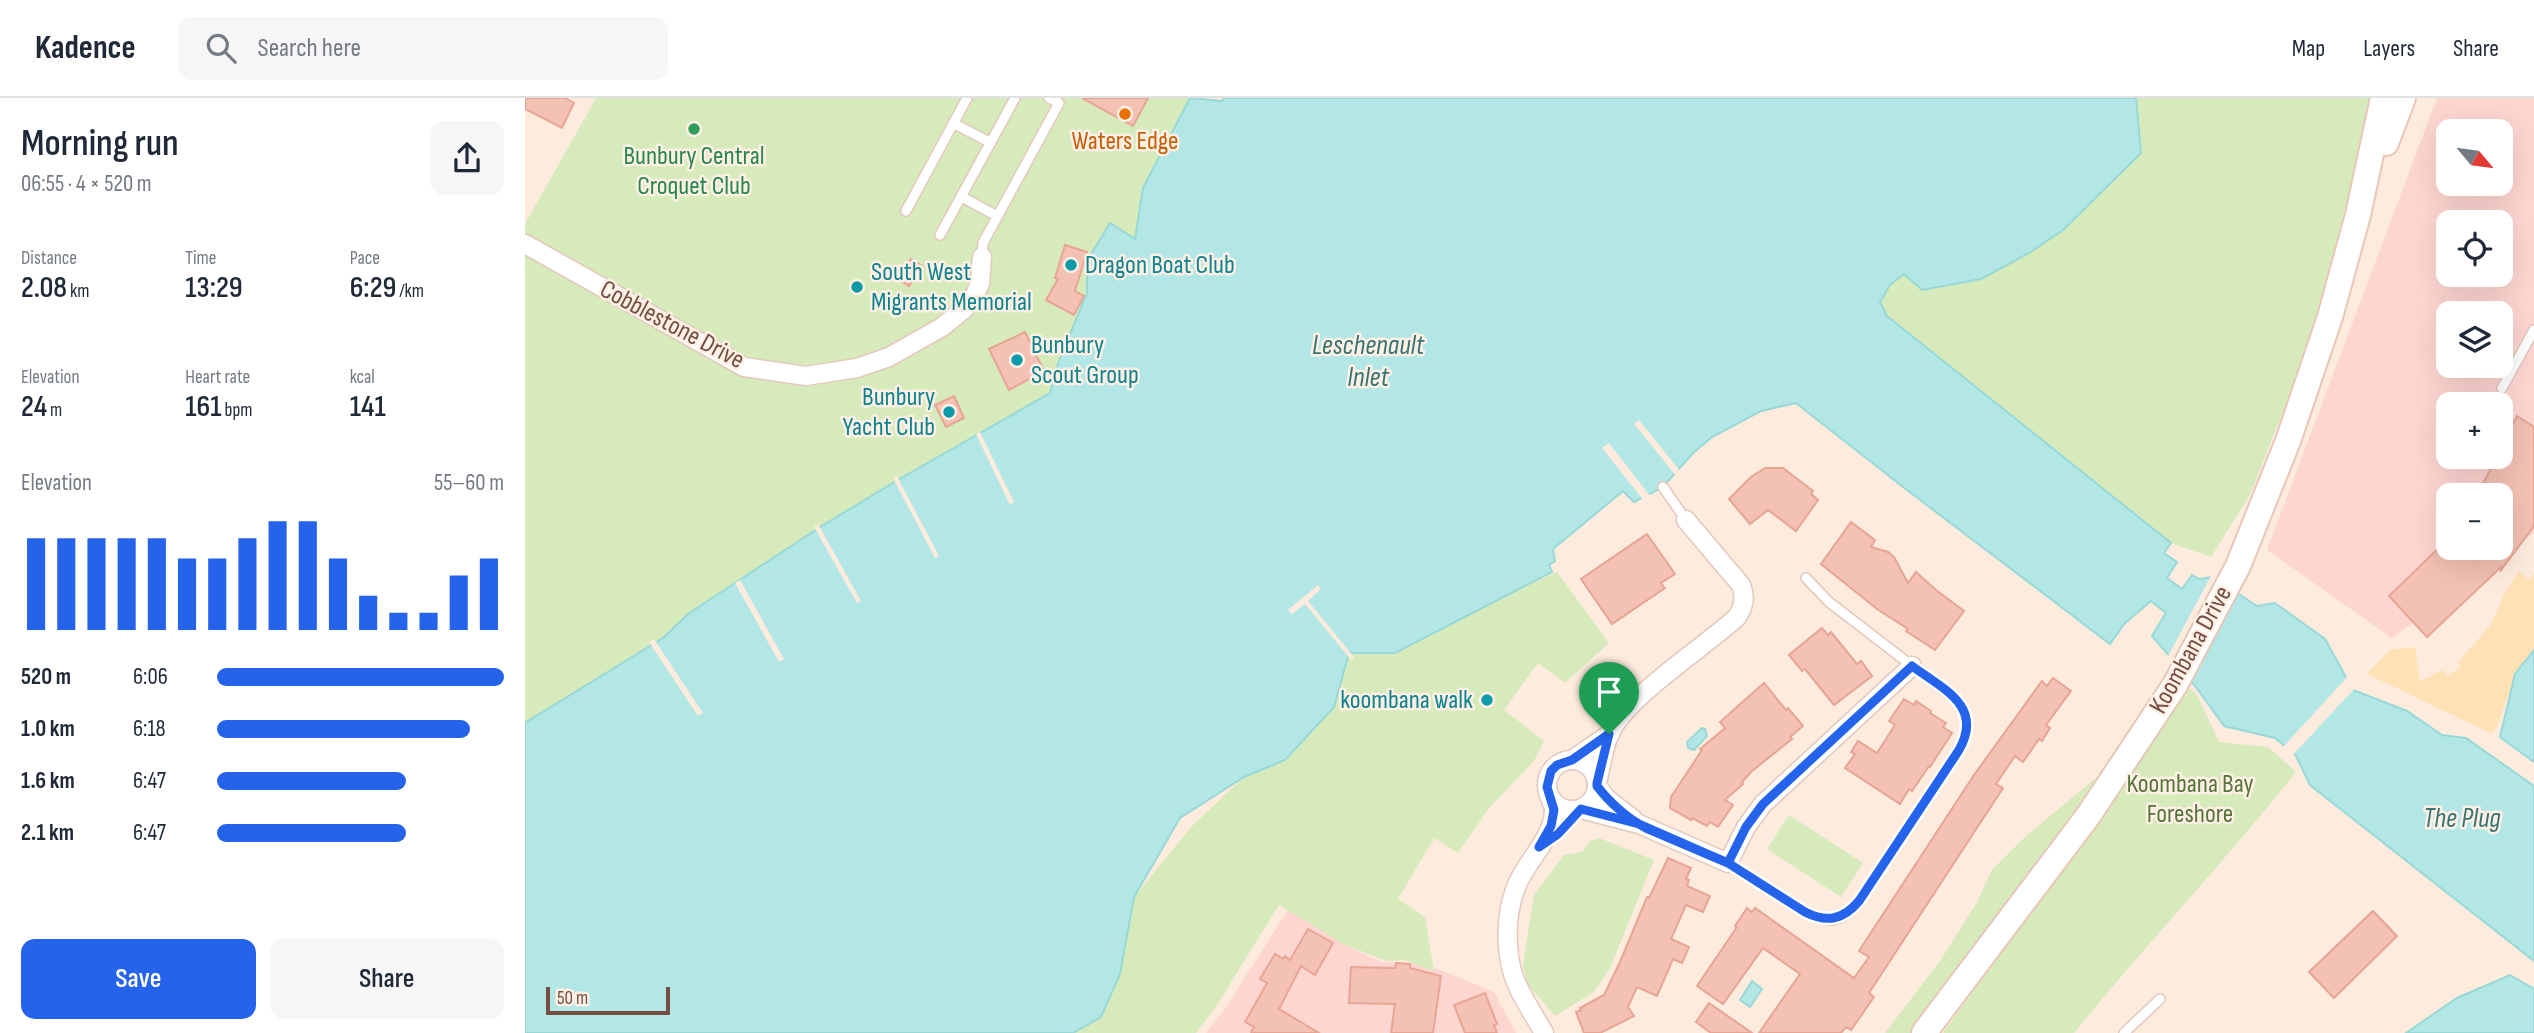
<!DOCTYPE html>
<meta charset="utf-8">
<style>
:root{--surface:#fff;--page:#f6f6f7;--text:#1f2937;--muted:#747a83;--line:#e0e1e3;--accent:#2563eb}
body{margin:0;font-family:"Sofia Sans Condensed",sans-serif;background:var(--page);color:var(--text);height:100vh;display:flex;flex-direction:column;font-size:26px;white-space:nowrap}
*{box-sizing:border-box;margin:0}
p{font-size:23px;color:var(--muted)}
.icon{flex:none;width:38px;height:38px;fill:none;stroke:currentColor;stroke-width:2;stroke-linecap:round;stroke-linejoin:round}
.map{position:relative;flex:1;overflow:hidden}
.sheet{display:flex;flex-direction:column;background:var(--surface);width:525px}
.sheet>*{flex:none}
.needle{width:46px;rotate:119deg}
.tools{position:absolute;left:1911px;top:21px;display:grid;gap:14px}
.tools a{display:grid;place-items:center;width:77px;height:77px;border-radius:14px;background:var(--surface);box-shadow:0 7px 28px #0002;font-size:35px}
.scale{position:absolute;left:21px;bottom:18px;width:124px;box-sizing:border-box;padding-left:7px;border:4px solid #734e45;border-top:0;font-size:19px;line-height:24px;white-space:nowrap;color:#734e45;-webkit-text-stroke:5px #fff0e5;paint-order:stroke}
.pin{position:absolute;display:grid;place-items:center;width:60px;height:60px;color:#fff;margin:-72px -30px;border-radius:50% 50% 50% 0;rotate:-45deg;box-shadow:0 0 7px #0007}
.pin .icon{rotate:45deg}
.round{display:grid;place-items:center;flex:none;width:74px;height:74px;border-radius:14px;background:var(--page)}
.overview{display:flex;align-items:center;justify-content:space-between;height:119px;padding:0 21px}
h1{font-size:38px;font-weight:600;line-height:52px}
.stats{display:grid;grid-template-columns:repeat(3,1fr);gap:10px;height:119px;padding:7px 21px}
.stats div{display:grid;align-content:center}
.stats b{font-size:30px;font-weight:600}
.stats small{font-size:19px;font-weight:400}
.stats p{font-size:19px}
.chart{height:196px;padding:14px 21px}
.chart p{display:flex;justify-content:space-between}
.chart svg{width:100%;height:126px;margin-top:7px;stroke:var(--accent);stroke-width:6}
.button{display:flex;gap:14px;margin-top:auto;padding:14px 21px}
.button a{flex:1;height:80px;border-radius:14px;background:var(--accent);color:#fff;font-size:28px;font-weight:600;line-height:80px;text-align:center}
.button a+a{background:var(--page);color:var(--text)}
ul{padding:0 21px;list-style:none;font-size:23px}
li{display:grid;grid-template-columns:112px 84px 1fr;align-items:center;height:52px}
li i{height:18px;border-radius:9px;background:var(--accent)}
header{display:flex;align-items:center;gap:42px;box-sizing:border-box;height:98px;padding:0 35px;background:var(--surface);border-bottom:2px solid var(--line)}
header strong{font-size:33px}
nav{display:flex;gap:38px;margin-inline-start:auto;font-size:24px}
.search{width:490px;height:63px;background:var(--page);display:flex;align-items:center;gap:18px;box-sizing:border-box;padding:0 24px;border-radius:14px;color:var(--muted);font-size:26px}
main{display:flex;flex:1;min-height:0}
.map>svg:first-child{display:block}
.commercial{fill:#fed6d1;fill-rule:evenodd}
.green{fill:#d7eabc}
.sand{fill:#fee2b6}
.water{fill:#b2e7e5;stroke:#98d9d7;stroke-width:2}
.pier{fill:#fdebde}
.building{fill:#f3c2b4;stroke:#e7a594;stroke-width:2}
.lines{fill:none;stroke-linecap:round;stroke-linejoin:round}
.lane-casing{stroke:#e3c8bd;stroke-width:12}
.street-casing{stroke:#e3c8bd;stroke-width:21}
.secondary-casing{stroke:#e8c7b9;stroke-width:28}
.lane{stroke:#fff;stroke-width:9}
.street{stroke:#fff;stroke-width:18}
.secondary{stroke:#fff;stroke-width:24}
.route-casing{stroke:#fff;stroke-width:14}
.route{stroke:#2563eb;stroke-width:9}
.food-dot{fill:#e8710a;stroke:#fff0e5;stroke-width:2.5}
.leisure-dot{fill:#2e9e5b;stroke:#fff0e5;stroke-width:2.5}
.culture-dot{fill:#0f9aa8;stroke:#fff0e5;stroke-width:2.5}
.labels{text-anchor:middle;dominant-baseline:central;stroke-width:5;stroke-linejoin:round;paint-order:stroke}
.food-label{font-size:26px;fill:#c56008;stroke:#fff0e5}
.leisure-label{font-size:26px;fill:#27864d;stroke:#fff0e5}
.culture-label{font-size:26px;fill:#0d838f;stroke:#fff0e5;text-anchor:start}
.street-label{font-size:26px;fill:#734e45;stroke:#fff0e5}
.park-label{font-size:26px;fill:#56743b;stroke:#fff0e5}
.water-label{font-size:28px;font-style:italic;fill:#377372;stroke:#fff0e5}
</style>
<header>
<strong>Kadence</strong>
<div class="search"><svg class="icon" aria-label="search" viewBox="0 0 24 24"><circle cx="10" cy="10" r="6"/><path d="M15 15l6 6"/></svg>Search here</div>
<nav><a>Map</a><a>Layers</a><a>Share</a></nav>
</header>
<main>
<section class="sheet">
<div class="overview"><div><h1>Morning run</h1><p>06:55 · 4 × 520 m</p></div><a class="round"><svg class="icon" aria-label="share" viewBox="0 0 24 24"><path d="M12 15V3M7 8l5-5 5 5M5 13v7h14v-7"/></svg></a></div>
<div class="stats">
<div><p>Distance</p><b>2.08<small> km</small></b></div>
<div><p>Time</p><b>13:29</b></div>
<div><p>Pace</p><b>6:29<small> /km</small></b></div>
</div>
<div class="stats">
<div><p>Elevation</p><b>24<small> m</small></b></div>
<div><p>Heart rate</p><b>161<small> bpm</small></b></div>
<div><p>kcal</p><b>141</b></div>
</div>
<div class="chart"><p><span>Elevation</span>55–60 m</p>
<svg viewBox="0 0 160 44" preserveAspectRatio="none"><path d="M5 44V12M15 44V12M25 44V12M35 44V12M45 44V12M55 44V19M65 44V19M75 44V12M85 44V6M95 44V6M105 44V19M115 44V32M125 44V38M135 44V38M145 44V25M155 44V19"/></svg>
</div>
<ul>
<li><b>520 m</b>6:06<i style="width:100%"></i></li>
<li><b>1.0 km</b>6:18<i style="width:88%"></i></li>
<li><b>1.6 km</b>6:47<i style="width:66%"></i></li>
<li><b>2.1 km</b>6:47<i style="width:66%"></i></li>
</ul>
<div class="button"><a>Save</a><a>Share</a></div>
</section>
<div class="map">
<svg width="2009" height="935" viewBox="0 0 2009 935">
<rect width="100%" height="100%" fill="#fdebde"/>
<g class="commercial">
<path d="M1912,0H2009V435L1867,540L1742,452ZM1923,33H1976V86H1923ZM1923,124H1976V177H1923ZM1923,215H1976V268H1923ZM1923,306H1976V359H1923ZM1923,397H1976V450H1923Z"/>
<path d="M763,812L820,847L856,864L885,865L913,871L969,894L991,935H681L699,912Z"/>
</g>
<g class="green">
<path d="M71,0H665L618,90L610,141L562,163V195L534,263L525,295L371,383L295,429L163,516L138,540L0,625V126Z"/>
<path d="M1611,0H1848L1816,129L1781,254L1726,395L1686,459L1646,445L1362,218L1355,204L1365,187L1380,176L1573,96L1616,55Z"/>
<path d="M1032,474L1084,545L1040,585L1013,565L979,612L1019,643L1009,663L964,710L933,755L909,740L873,801L900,819L909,873L879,862L862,863L820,847L754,807L690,910L671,935H548L576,919L595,876L609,799L667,728L719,679L760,662L824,555H870L984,496Z"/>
<path d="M1665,590L1672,597L1694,644L1743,649L1771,674C1700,764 1621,846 1549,935H1418Z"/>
<path d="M1591,663L1388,935H1360L1415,863L1451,806L1467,772L1501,738Z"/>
<path d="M1264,717L1338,765L1316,799L1242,751Z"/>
<path d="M1074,740L1129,762L1085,870L1069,894L1030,918L1003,887L998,867L1009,797L1039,757L1057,754L1065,743Z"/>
</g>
<path class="sand" d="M1994,473L2003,481L2009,476V552L1990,576L1973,626L1967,636L1842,576L1865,552L1890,549L1895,583L1918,572L1923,578L1936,568L1933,564L1965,528L1981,493Z"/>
<g class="water">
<path d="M665,0L697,3L700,0H1611L1616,55L1538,132L1504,155L1456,181L1397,192L1379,176L1365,187L1355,204L1362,218L1646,445L1639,455L1652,464L1642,480L1657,491L1667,477L1674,481L1688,479L1732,508L1750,505L1800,541L1828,592L1882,613L1917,637L1941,640L2009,688V863L1785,687L1770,656L1750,640L1699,628L1671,589L1627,538L1641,515L1626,503L1600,525L1585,546L1378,389L1271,305L1236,313L1187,339L1168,355L1138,389L1109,404L1098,393L1028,451L1030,463L1024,467L1027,474L870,555H824L809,609L760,662L719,679L655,720L609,799L595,876L576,919L548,935H0V625L138,540L163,516L295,429L371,383L525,295L534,263L562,195V163L585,125L610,141L618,90Z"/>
<path d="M2009,552V664L1975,639L1990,576Z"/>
<path d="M1177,630L1180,631L1182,638L1169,652L1163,650L1162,644Z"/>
<path d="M1985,877L2009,891V935H1881L1932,900Z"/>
<path d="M1227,883L1237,891L1225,909L1215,902Z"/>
</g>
<g class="pier">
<path d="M1114,322L1156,374L1152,379L1109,326Z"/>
<path d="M455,334L489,404L485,407L451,336Z"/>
<path d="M1084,345L1126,399L1119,403L1077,350Z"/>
<path d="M372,378L414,458L410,460L368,380Z"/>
<path d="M293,426L336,503L332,505L289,429Z"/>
<path d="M1687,476L1712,491L1662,584L1642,560Z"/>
<path d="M215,482L259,561L254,564L210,485Z"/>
<path d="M793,487L796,491L783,503L829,559L826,562L780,506L767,516L763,512Z"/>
<path d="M129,541L178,615L173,618L124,544Z"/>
<path d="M1824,577L1830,590L1767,658L1757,650Z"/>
</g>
<g class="building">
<path d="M0,0H40L49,5L37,30L0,11Z"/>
<path d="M557,0H623L608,28Z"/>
<path d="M540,147L562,154L550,193L559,198L549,217L521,202L533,181L530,180Z"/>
<path d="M386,161L397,168L384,188L373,181Z"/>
<path d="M500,234L519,273L484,292L464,251Z"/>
<path d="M429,298L439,320L421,329L410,307Z"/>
<path d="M1992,318L2009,329V428L1976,472V469L1902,539L1864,498L1923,441V450H1976V397H1952L1972,359H1976V351Z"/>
<path d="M1240,370H1258L1288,393L1286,396L1293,402L1271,433L1243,412L1225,426L1204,401L1226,379Z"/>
<path d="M1326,424L1350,442L1346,449L1363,454L1369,459L1383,485L1391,474L1411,492L1439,513L1410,552L1381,533L1383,531L1352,511L1296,466Z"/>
<path d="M1122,436L1150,476L1136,485L1140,490L1087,526L1056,481Z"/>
<path d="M1297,530L1303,537L1306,534L1332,566L1336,563L1347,578L1309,607L1280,571L1277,573L1264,557Z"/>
<path d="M1528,580L1546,593L1521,627L1525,630L1517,643L1514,641L1498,664L1490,658L1471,686L1478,690L1344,895L1349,899L1326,932L1321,929L1316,935H1234L1275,876L1238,850L1198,906L1172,888L1212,829L1210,828L1222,810L1227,814L1230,810L1329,880L1344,859L1334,853L1449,677L1517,583L1522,588Z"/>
<path d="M1239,585L1261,612L1263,610L1278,628L1265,639L1267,641L1227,673L1217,684L1218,686L1200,702L1208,707L1193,729L1185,724L1182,728L1167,720L1166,722L1145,710L1146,699L1177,652L1175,651L1200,630L1195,624Z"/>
<path d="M1379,601L1389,607L1391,603L1406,613L1405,615L1421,625L1418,629L1427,635L1405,669L1404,668L1387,693L1384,691L1375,706L1320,670L1330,656L1326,654L1333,643L1352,655L1370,627L1364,623Z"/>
<path d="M1143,760L1166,770L1161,781L1164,782L1162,788L1185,798L1178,814L1161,807L1146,841L1164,849L1157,865L1148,861L1132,898L1112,889L1103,909L1109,918L1075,935H1059L1051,914L1056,912L1055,910L1079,897L1095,864L1122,799L1124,800Z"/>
<path d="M1848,813L1872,838L1809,900L1784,874Z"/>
<path d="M783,831L808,845L790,877L776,868L754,911L794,935H726L729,929L720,924L742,885L735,881L750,856L758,861L760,858L765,862Z"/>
<path d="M871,865L885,866V870L916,878L908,935H866L870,906L824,905L826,869L870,870Z"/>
<path d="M960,895L972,926L969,927L972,935H940L929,907Z"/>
<path d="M1184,905L1227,935H1186L1171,924Z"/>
</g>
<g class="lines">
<g class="lane-casing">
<g id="lane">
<path d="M428,25L466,45"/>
<path d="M437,99L472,118"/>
<path d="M381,113L442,0"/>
<path d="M415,137L490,0"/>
<path d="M457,159L458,145L534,5L524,0"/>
<path d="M1977,290L2009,232"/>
<path d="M1138,389L1161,422"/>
<path d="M1203,765C1224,777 1287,825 1308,822C1319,820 1328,811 1334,803L1434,652C1444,635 1444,621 1434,604L1304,504L1281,480"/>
<path d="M1599,935L1635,901"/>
</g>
</g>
<g class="street-casing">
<g id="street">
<path d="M0,146L219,269L281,278L332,270L364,259L417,229L439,211L449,199L455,185L457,159"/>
<circle cx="1047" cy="687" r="25"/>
<path d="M1047,662L1085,636"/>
<path d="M1072,685C1076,669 1078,652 1084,637C1100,599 1180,549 1212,519C1219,509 1221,499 1216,487L1161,422"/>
<path d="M1072,688L1081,700L1108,721"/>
<path d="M1056,711L1114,726L1203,765L1221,729L1238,706L1387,568"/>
<path d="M1019,935C1005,910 987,886 984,858C981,835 983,810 991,789C1000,764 1029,740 1029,712C1029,708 1025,701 1024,697"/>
</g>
</g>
<g class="secondary-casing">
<g id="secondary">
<path d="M1861,45L1878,0"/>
<path d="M1399,935L1563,718L1650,587L1713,468L1763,343L1805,219L1833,117L1858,0"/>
</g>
</g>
<use href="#lane" class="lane"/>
<use href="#street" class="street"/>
<use href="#secondary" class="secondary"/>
</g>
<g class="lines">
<g class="route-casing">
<path id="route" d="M1084,636L1047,662L1032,667L1026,673L1022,689L1029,712L1026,728L1014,749L1033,736L1056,711L1114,726L1203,765L1280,814C1302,825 1318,822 1334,803L1434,652C1459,608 1418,591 1387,568L1238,706L1221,729L1203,765L1121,730C1103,721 1084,704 1072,688V685L1084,636"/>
</g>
<use href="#route" class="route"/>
</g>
<circle class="food-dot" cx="600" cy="16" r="7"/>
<circle class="leisure-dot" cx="169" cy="31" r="7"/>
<g class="culture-dot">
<circle cx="546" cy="167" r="7"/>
<circle cx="332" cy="189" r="7"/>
<circle cx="492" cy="262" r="7"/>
<circle cx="424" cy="314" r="7"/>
<circle cx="962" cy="602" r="7"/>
</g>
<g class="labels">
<g class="food-label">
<text x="600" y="43">Waters Edge</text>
</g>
<g class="leisure-label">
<text x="169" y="58">Bunbury Central<tspan x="169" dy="30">Croquet Club</tspan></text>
</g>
<g class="culture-label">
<text x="560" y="167">Dragon Boat Club</text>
<text x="346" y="174">South West<tspan x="346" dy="30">Migrants Memorial</tspan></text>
<text x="506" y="247">Bunbury<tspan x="506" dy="30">Scout Group</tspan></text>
<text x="410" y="299" text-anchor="end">Bunbury<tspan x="410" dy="30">Yacht Club</tspan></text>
<text x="948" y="602" text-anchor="end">koombana walk</text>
</g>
<g class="street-label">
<text transform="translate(147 227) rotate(28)">Cobblestone Drive</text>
<text transform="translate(1666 552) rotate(-61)">Koombana Drive</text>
</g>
<g class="park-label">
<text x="1665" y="686">Koombana Bay<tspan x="1665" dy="30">Foreshore</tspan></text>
</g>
<g class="water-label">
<text x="843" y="247">Leschenault<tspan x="843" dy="32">Inlet</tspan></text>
<text x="1937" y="720">The Plug</text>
</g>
</g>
</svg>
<div class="tools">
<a><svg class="needle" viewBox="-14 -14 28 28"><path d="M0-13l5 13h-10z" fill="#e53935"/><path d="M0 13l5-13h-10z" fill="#747a83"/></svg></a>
<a><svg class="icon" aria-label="locate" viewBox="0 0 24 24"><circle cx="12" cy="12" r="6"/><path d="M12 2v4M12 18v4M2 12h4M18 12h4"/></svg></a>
<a><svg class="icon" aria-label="layers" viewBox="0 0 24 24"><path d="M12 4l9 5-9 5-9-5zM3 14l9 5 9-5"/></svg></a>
<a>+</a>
<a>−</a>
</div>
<div class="scale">50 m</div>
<div class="pin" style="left:1084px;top:636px;background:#1e9e55"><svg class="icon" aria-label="arrive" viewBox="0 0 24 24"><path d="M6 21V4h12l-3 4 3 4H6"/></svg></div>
</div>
</main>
